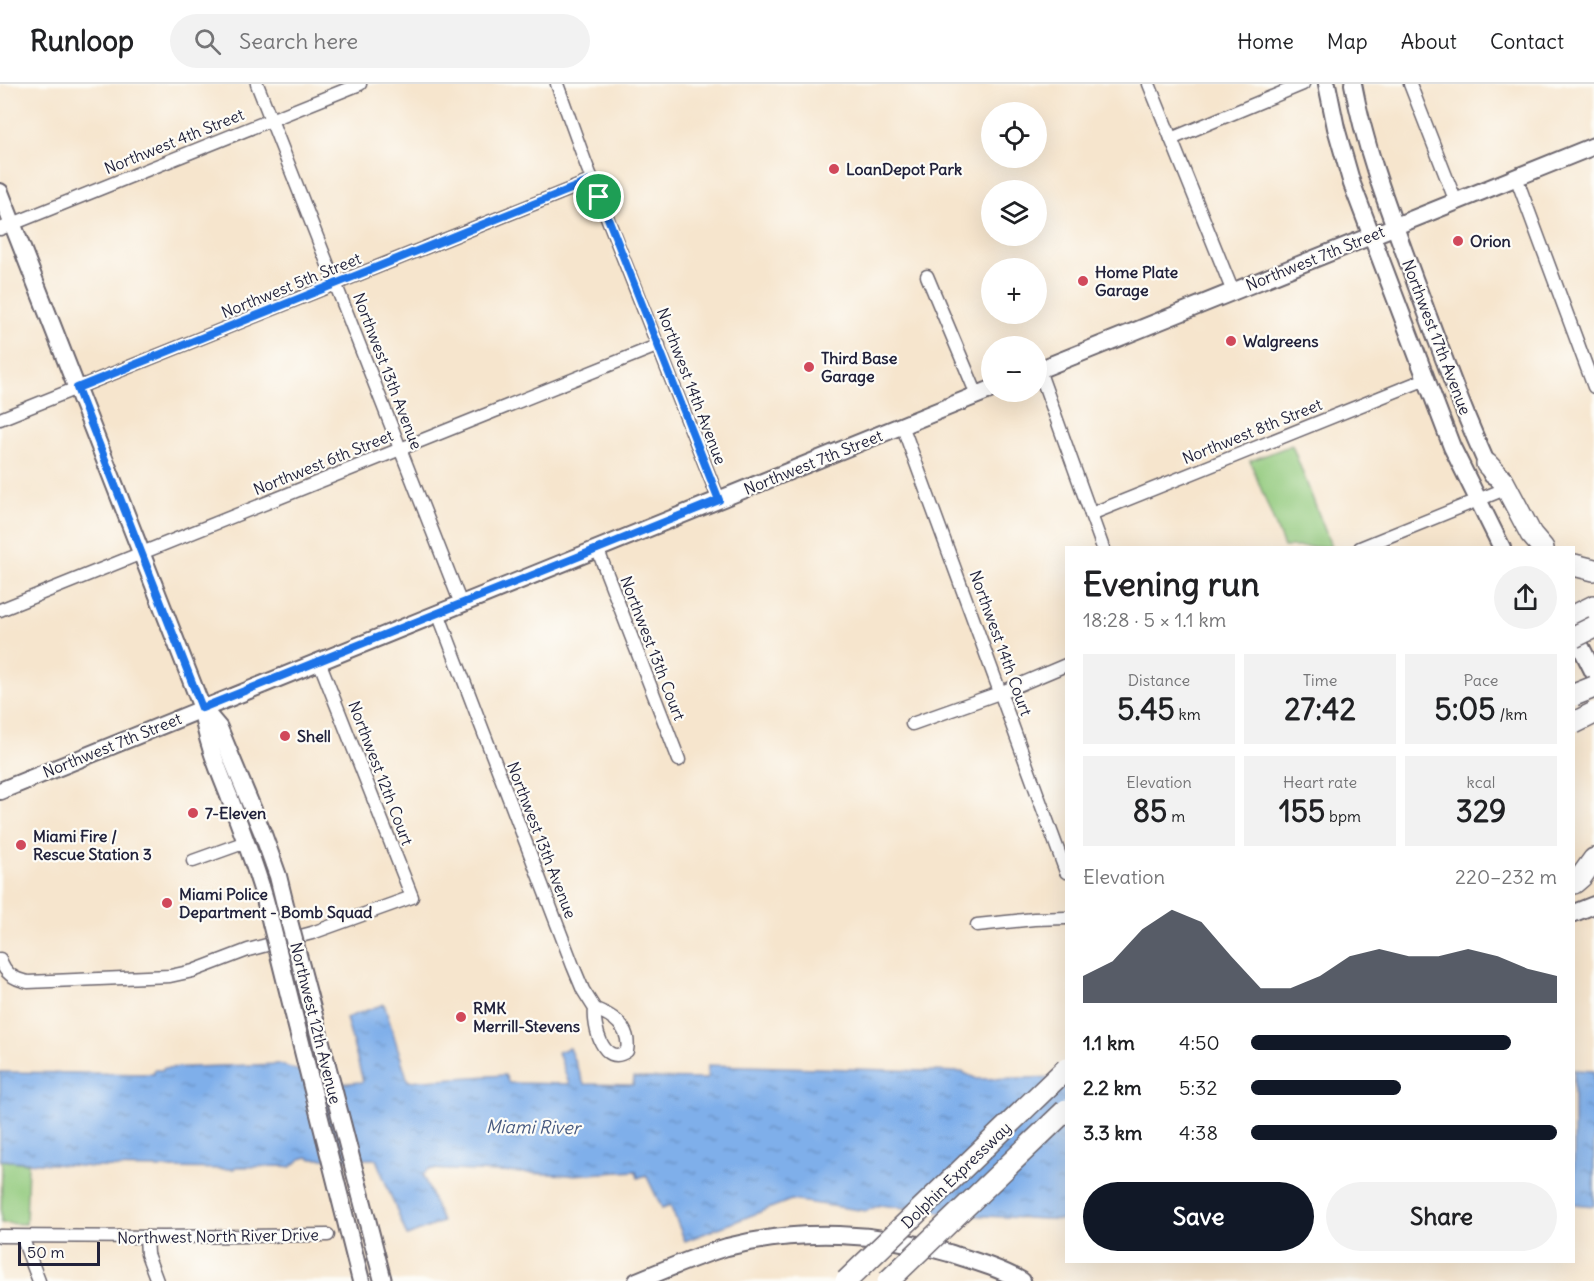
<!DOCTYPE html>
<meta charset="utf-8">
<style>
:root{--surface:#fff;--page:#f2f2f2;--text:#202124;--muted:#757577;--line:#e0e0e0;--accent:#111827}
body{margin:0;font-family:Delius,sans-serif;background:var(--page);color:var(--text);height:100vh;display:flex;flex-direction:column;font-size:22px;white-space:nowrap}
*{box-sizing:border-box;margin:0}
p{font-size:20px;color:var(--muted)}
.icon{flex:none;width:33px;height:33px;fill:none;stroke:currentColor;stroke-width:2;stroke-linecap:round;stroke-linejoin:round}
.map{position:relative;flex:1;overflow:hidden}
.details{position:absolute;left:1065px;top:462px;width:510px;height:717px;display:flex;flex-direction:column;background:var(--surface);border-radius:0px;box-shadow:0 6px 24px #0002}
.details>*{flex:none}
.buttons{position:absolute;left:981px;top:18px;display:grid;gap:12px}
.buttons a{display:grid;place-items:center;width:66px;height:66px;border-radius:50%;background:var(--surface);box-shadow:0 6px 24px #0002;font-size:30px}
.scale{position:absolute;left:18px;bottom:15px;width:82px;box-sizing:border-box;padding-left:6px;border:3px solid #22223b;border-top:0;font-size:16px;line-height:21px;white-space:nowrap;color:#22223b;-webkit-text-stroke:4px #fdfcf7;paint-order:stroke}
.pin{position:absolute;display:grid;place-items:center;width:51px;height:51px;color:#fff;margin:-26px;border:3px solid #fff;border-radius:50%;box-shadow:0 2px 6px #0007}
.round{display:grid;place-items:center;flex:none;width:63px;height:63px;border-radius:32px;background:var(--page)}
.head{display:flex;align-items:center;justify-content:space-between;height:102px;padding:0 18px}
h1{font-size:33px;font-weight:700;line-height:45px}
.figures{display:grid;grid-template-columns:repeat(3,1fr);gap:9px;height:102px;padding:6px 18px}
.figures div{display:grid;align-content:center;border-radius:0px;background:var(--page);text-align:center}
.figures b{font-size:30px;font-weight:700}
.figures small{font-size:16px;font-weight:400}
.figures p{font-size:16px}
.chart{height:168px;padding:12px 18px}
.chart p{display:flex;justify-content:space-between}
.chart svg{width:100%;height:108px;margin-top:6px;fill:var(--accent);opacity:.7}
.button{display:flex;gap:12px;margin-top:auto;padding:12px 18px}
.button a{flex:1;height:69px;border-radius:36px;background:var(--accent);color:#fff;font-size:24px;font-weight:700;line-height:69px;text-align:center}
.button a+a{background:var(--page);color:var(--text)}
ul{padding:0 18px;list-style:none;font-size:20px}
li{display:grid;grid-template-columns:96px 72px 1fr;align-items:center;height:45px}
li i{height:15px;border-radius:8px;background:var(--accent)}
header{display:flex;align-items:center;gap:36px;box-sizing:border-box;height:84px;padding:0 30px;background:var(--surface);border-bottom:2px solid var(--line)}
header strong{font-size:28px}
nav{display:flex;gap:33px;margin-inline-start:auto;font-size:21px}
.search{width:420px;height:54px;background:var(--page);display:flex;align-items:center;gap:15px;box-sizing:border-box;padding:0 21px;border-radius:33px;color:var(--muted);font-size:22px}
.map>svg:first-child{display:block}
.park{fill:#91c97c;stroke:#5a765c;stroke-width:1.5}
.water{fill:url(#water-ripples);stroke:#506892;stroke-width:1.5}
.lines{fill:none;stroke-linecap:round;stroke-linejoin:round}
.minor-casing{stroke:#6c666e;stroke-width:15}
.secondary-casing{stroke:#6c666e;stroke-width:20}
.motorway-casing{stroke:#6c666e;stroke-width:24}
.minor{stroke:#fff;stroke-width:12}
.secondary{stroke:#fff;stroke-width:16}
.motorway{stroke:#fff;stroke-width:21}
.secondary-bridge-casing{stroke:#6c666e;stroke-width:20;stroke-linecap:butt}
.motorway-bridge-casing{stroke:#6c666e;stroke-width:24;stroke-linecap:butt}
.secondary-bridge{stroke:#fff;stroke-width:16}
.motorway-bridge{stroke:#fff;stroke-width:21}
.route-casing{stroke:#fff;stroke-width:12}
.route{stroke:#1a73e8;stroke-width:8}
.poi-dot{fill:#d1495b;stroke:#fdfcf7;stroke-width:2}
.labels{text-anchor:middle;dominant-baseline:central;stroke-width:4.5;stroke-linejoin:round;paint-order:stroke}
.street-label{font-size:16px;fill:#22223b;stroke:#fdfcf7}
.poi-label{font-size:16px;font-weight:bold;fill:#22223b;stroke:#fdfcf7;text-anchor:start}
.water-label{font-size:18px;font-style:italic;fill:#475a81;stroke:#fdfcf7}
</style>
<header>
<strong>Runloop</strong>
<div class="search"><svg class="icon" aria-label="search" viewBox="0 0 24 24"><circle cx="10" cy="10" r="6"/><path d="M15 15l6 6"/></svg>Search here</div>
<nav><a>Home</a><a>Map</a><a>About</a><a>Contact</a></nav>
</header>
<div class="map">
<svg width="1594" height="1197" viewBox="0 0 1594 1197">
<defs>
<pattern id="water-ripples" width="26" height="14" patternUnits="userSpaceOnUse" patternTransform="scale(1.5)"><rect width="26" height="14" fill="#7fafea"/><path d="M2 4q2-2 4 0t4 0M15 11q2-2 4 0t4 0" fill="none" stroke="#688ebf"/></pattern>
</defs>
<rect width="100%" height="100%" fill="#fdfcf7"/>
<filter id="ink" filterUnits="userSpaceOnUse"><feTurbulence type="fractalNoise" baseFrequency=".0167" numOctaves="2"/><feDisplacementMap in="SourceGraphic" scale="12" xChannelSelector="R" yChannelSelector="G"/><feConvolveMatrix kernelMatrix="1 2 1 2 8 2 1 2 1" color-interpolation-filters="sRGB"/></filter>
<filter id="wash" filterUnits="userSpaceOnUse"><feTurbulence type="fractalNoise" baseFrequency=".008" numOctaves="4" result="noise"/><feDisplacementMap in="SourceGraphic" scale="24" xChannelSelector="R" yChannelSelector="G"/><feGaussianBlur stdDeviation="1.35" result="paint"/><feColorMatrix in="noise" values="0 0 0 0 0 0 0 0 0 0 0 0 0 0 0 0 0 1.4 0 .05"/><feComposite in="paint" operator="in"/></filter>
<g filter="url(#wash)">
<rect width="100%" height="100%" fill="#f6e5cd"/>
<g class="park">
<path d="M1292,361L1331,462L1327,463H1284L1250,377Z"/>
<path d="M2,1076L28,1079L26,1140L1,1139Z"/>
</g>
<g class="water">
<path d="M384,920L408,997L505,991L509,999L569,1000L558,968L569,964L584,1000L633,1001L634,994L707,995L708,981L962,988L977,995L1066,993V1136L964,1131L880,1121L866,1127L791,1116L685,1157L670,1121L662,1124L646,1091L638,1094L636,1087L571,1091L429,1085L423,1091L442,1138L407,1152L376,1075H312L308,1073L301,1075L291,1083L284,1082L235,1083L234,1085L93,1083L0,1076V988L154,990V986H163V984L279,980L337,1000L361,998L363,997L346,934Z"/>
<path d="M1574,986L1594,987V1122L1574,1120Z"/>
</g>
</g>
<g filter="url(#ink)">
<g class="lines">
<g class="minor-casing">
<g id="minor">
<path d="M257,0L461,520"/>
<path d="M557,0L586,80L719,416"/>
<path d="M1149,0L1233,208"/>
<path d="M1410,0L1456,118"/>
<path d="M1171,55L1303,0"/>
<path d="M1516,93L1594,303"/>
<path d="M0,145L360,0"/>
<path d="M927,192L977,311"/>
<path d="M1039,286L1103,464"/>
<path d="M0,335L593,96"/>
<path d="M902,341L1066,788"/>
<path d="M1091,430L1426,295"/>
<path d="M597,464L679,676"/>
<path d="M1360,464L1500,407"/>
<path d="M0,526L659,261"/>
<path d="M438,529L573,882L583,906L595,925C593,942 603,984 627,967C631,944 614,932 595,925"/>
<path d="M912,640L1002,608L1066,581"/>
<path d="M193,777L246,758"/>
<path d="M977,841L1034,835L1066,834"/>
<path d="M0,875C5,889 13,895 28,898L170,892L193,887L248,866L312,849L412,813L319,577"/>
<path d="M0,1152L164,1153L328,1151"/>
<path d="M22,1153L39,1197"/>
<path d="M146,1153L147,1170L157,1197"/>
</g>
</g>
<g class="secondary-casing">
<g id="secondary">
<path d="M1327,0L1336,44L1352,100L1452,363L1502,464"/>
<path d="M1353,0C1366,70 1392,134 1416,200C1440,264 1463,329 1492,391"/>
<path d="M0,108L202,624C206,656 217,682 229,712C244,754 261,795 271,839"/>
<path d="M1036,287L1594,62"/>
<path d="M1574,549L1594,589"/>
<path d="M202,624L219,644L263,750L278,792L289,837"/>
<path d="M0,707L992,305"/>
<path d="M1574,829L1594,821"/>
<path d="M306,979L361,1197"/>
<path d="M327,981L383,1197"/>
<path d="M637,1197C667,1185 696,1172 727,1163C800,1144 878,1148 949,1169C974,1177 999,1184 1022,1197"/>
</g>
</g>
<g class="motorway-casing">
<g id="motorway">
<path d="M1487,380L1503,397L1531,450L1543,464"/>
<path d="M1574,481L1594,486"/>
<path d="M1574,532L1594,522"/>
<path d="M1574,799L1581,793L1594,775"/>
</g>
</g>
<use href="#minor" class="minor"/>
<use href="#secondary" class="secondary"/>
<use href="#motorway" class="motorway"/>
<g class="secondary-bridge-casing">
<g id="secondary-bridge">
<path d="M289,837L327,981"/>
<path d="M271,839L306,979"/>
</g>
</g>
<g class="motorway-bridge-casing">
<g id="motorway-bridge">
<path d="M1574,553L1594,543"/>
<path d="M1574,611L1594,603"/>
<path d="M1574,639L1594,629"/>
<path d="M846,1197L1066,985"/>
<path d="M888,1197L1066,1026"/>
</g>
</g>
<use href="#secondary-bridge" class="secondary-bridge"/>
<use href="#motorway-bridge" class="motorway-bridge"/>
</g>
</g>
<g class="lines" filter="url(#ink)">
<g class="route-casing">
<path id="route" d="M593,96L719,416L202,624L77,304Z"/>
</g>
<use href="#route" class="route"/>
</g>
<g class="poi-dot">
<circle cx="834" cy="85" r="6"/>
<circle cx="1458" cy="157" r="6"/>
<circle cx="1083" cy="197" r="6"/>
<circle cx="1231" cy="257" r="6"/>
<circle cx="809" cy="283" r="6"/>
<circle cx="285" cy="652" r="6"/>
<circle cx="193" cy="729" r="6"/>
<circle cx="21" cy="761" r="6"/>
<circle cx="167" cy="819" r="6"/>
<circle cx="461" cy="933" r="6"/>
</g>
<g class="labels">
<g class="street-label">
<text transform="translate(174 57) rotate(-22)">Northwest 4th Street</text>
<text transform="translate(1315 174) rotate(-22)">Northwest 7th Street</text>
<text transform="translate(291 201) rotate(-22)">Northwest 5th Street</text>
<text transform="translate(1437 253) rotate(69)">Northwest 17th Avenue</text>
<text transform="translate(388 287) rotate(69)">Northwest 13th Avenue</text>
<text transform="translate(692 302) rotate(69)">Northwest 14th Avenue</text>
<text transform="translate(1252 347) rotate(-22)">Northwest 8th Street</text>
<text transform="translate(323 378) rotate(-22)">Northwest 6th Street</text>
<text transform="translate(813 378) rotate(-22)">Northwest 7th Street</text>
<text transform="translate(1001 559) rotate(70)">Northwest 14th Court</text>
<text transform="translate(653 564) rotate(69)">Northwest 13th Court</text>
<text transform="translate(112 661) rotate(-22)">Northwest 7th Street</text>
<text transform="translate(381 689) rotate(69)">Northwest 12th Court</text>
<text transform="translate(542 756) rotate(69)">Northwest 13th Avenue</text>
<text transform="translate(316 939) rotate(76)">Northwest 12th Avenue</text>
<text transform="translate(956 1091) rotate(-44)">Dolphin Expressway</text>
<text transform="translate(218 1152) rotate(-1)">Northwest North River Drive</text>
</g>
<g class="poi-label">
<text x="846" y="85">LoanDepot Park</text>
<text x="1470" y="157">Orion</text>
<text x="1095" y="188">Home Plate<tspan x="1095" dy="18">Garage</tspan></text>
<text x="1243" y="257">Walgreens</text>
<text x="821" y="274">Third Base<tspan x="821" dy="18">Garage</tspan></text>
<text x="297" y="652">Shell</text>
<text x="205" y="729">7-Eleven</text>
<text x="33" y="752">Miami Fire /<tspan x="33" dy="18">Rescue Station 3</tspan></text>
<text x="179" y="810">Miami Police<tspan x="179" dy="18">Department - Bomb Squad</tspan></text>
<text x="473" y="924">RMK<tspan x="473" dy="18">Merrill-Stevens</tspan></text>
</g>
<g class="water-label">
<text transform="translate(533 1043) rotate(1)">Miami River</text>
</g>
</g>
</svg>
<div class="buttons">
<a><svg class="icon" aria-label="locate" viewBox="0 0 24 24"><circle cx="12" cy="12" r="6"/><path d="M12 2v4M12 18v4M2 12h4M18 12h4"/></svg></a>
<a><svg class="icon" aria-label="layers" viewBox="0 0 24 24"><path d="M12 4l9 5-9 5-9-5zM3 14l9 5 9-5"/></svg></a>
<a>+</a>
<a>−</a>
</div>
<div class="scale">50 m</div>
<div class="pin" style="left:599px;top:113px;background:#1e9e55"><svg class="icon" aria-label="arrive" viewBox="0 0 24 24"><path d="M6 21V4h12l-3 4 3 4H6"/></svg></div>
<section class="details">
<div class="head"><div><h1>Evening run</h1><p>18:28 · 5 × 1.1 km</p></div><a class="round"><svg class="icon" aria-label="share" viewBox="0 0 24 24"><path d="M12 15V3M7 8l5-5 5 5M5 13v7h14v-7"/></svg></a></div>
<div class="figures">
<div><p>Distance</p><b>5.45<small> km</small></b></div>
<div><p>Time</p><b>27:42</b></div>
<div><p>Pace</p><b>5:05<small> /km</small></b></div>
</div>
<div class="figures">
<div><p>Elevation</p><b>85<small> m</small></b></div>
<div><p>Heart rate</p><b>155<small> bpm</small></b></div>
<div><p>kcal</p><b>329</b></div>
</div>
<div class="chart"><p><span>Elevation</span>220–232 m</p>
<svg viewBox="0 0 160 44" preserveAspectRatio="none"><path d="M0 44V33L10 27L20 14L30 6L40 11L50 25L60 38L70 38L80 33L90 25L100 22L110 25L120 25L130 22L140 25L150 30L160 33V44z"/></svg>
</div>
<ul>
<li><b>1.1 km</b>4:50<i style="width:85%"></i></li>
<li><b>2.2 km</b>5:32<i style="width:49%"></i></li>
<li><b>3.3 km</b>4:38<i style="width:100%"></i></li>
</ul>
<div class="button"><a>Save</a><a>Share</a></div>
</section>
</div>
